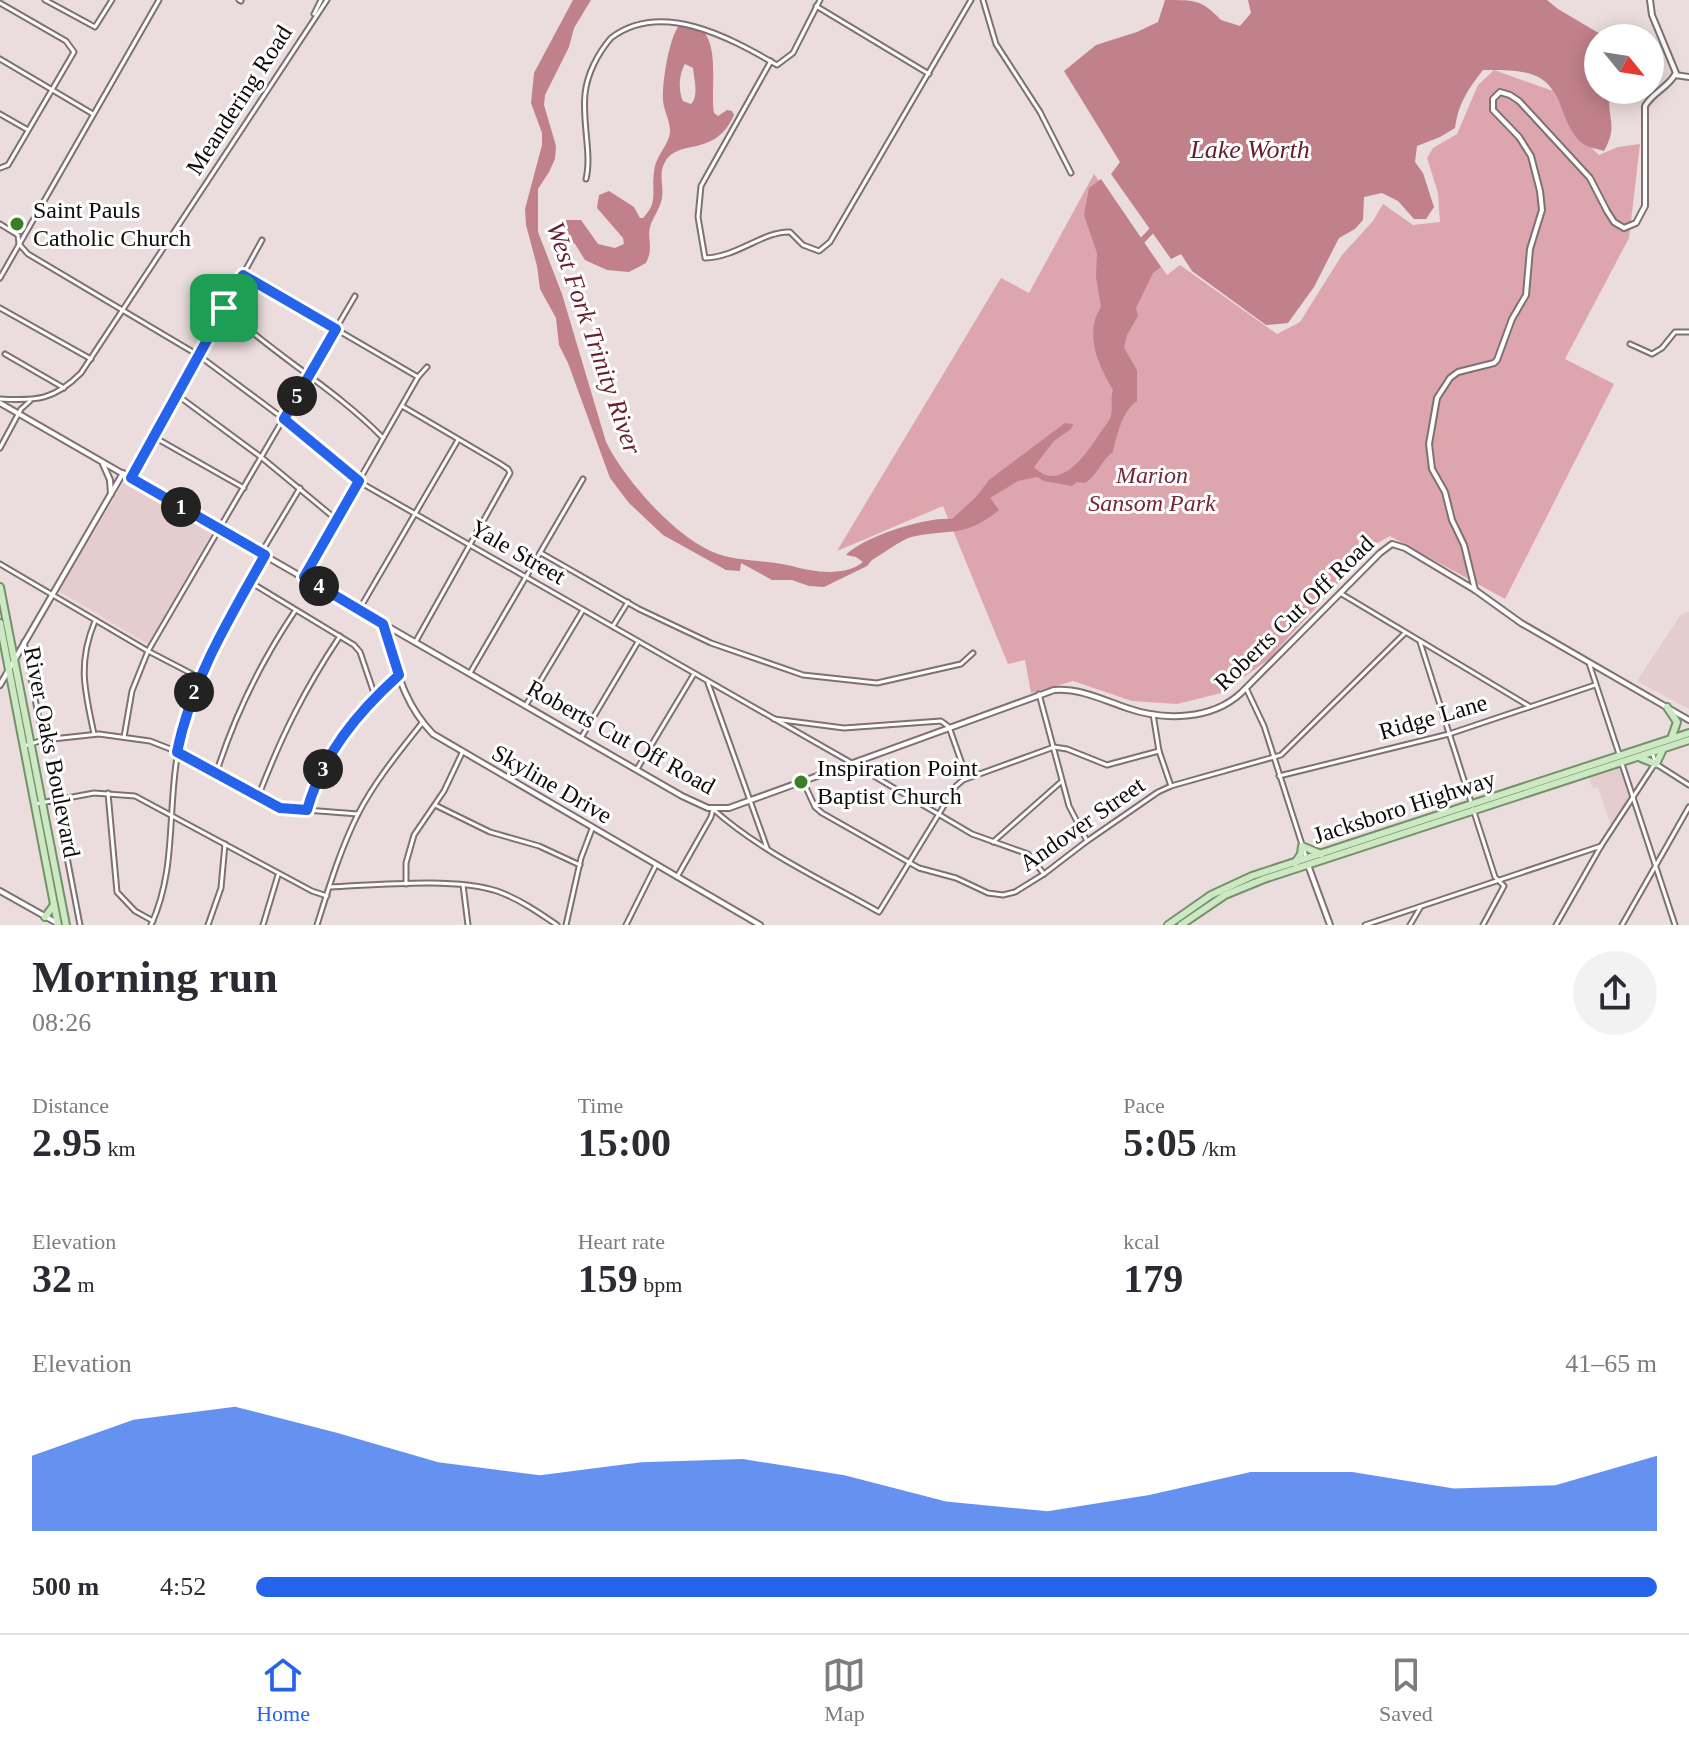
<!DOCTYPE html>
<meta charset="utf-8">
<style>
:root{--surface:#fff;--page:#f2f2f3;--text:#2b2b33;--muted:#7c7c81;--line:#e1e1e2;--accent:#2563eb}
body{margin:0;font-family:"Times New Roman",serif;background:var(--page);color:var(--text);height:100vh;display:flex;flex-direction:column;font-size:30px;white-space:nowrap}
*{box-sizing:border-box;margin:0}
p{font-size:26px;color:var(--muted)}
.icon{flex:none;width:44px;height:44px;fill:none;stroke:currentColor;stroke-width:2;stroke-linecap:round;stroke-linejoin:round}
.map{position:relative;height:925px;overflow:hidden}
.drawer{display:flex;flex-direction:column;background:var(--surface);flex:1}
.drawer>*{flex:none}
.needle{width:52px;rotate:120deg}
.buttons{position:absolute;left:1584px;top:24px;display:grid;gap:16px}
.buttons a{display:grid;place-items:center;width:80px;height:80px;border-radius:50%;background:var(--surface);box-shadow:0 4px 20px #0003;font-size:40px}
.pin{position:absolute;display:grid;place-items:center;width:68px;height:68px;color:#fff;margin:-34px;border-radius:16px;box-shadow:0 4px 12px #0006}
.km{position:absolute;width:40px;height:40px;margin:-20px;border-radius:50%;background:#222;color:#fff;font-size:22px;line-height:40px;text-align:center}
.round{display:grid;place-items:center;flex:none;width:84px;height:84px;border-radius:42px;background:var(--page)}
.head{display:flex;align-items:center;justify-content:space-between;height:136px;padding:0 32px}
h1{font-size:44px;font-weight:800;line-height:60px}
.figures{display:grid;grid-template-columns:repeat(3,1fr);gap:12px;height:136px;padding:8px 32px}
.figures div{display:grid;align-content:center}
.figures b{font-size:40px;font-weight:800}
.figures small{font-size:22px;font-weight:400}
.figures p{font-size:22px}
.chart{height:224px;padding:16px 32px}
.chart p{display:flex;justify-content:space-between}
.chart svg{width:100%;height:144px;margin-top:8px;fill:var(--accent);opacity:.7}
ul{padding:0 32px;list-style:none;font-size:26px}
li{display:grid;grid-template-columns:128px 96px 1fr;align-items:center;height:60px}
li i{height:20px;border-radius:10px;background:var(--accent)}
.menu{display:flex;justify-content:space-around;align-items:center;height:112px;border-top:2px solid var(--line);background:var(--surface);font-size:22px;color:var(--muted)}
.menu a{display:grid;justify-items:center;gap:4px}
.menu .current{color:var(--accent)}
.map>svg:first-child{display:block}
.built{fill:#e4cccf}
.green{fill:#dda6ae}
.water{fill:#c0818a;fill-rule:evenodd}
.lines{fill:none;stroke-linecap:round;stroke-linejoin:round}
.river{stroke:#c0818a;stroke-width:6}
.minor-casing{stroke:#7f7173;stroke-width:7}
.tertiary-casing{stroke:#7f7173;stroke-width:8}
.primary-casing{stroke:#74926a;stroke-width:10}
.minor{stroke:#fff;stroke-width:3}
.tertiary{stroke:#fff;stroke-width:4}
.primary{stroke:#cce9c4;stroke-width:6}
.route-casing{stroke:#fff;stroke-width:16}
.route{stroke:#2563eb;stroke-width:10}
.poi-dot{fill:#398024;stroke:#fff;stroke-width:3}
.labels{text-anchor:middle;dominant-baseline:central;stroke-width:6;stroke-linejoin:round;paint-order:stroke}
.street-label{font-size:24px;fill:#100b0c;stroke:#fff}
.poi-label{font-size:24px;fill:#100b0c;stroke:#fff;text-anchor:start}
.park-label{font-size:24px;font-style:italic;fill:#732638;stroke:#fff}
.water-label{font-size:26px;font-style:italic;fill:#691c2f;stroke:#fff}
</style>
<div class="map">
<svg width="1689" height="925" viewBox="0 0 1689 925">
<rect width="100%" height="100%" fill="#ebdcdd"/>
<g class="built">
<path d="M127,481L209,528L211,534L148,644L59,591L122,485Z"/>
<path d="M1689,612V709L1637,681L1681,614Z"/>
<path d="M1621,767L1631,795L1611,825L1598,788H1592L1590,778Z"/>
</g>
<path class="green" d="M1494,70L1553,91L1573,130L1599,155L1618,147L1640,144L1629,238L1565,359L1614,384L1505,599L1390,536L1372,546L1268,660L1221,693L1177,704L1132,701L1073,681L1031,693L1025,660L1008,664L943,506L837,551L1001,278L1029,293L1094,174L1167,275L1180,265L1277,334L1300,322L1342,255L1373,221L1383,204L1413,225L1440,222L1438,193L1427,158L1433,148L1457,134L1478,85Z"/>
<g class="water">
<path d="M573,0H591L574,28L569,47L545,95L544,105L556,146L555,159L549,172L538,189V232L562,294L606,442C625,480 677,540 718,554C741,562 768,560 792,566C813,572 845,577 863,562L856,557L846,555C862,537 928,516 952,519L976,497L989,480L1065,423L1073,424L1071,429L1054,441L1034,467C1059,493 1085,456 1098,436C1102,429 1109,423 1111,415C1113,407 1110,399 1113,390C1098,365 1084,334 1101,307L1096,277L1097,253L1084,215L1089,188L1101,179L1161,267L1153,273L1136,308L1138,316L1127,335L1124,348L1137,370V401C1122,411 1117,435 1113,452C1102,459 1099,474 1085,483L1077,482L1072,486L1044,481L1037,477L1018,481L990,498L999,510C966,537 953,529 916,536C902,538 885,553 872,560L867,566L824,587L809,586L792,580H772L741,563L740,571L726,570L663,535L629,503L610,478L568,363L559,345L556,318L540,289L537,266L526,225L525,209L542,145V133L531,103L534,73Z"/>
<path d="M1165,0C1196,0 1202,0 1221,20L1240,26L1251,13L1248,0H1547L1558,9L1607,38H1598V90H1610C1606,118 1619,125 1604,151C1599,149 1590,148 1585,145C1561,130 1565,93 1540,78C1524,69 1500,70 1483,70C1468,89 1458,104 1455,128L1440,137L1417,146L1415,162L1423,173L1434,207L1426,219H1414L1398,201L1382,193L1364,197L1363,220L1355,229L1339,238L1314,287L1288,323L1266,325L1192,271L1181,254L1171,259L1111,174L1120,162L1064,71L1096,45L1137,32L1158,22Z"/>
<path d="M682,22C726,24 709,85 714,113L718,116L727,110L732,111L734,115C714,159 680,137 665,162C658,174 664,185 662,198C660,209 653,217 650,227C647,240 654,247 646,263L629,272L607,270L585,260L575,244L561,230L560,225L564,220H581L598,244L615,248L624,244L623,238L597,208L599,195L609,191L634,207L640,218H643C659,202 651,191 654,172C655,158 665,149 669,137C673,125 664,113 663,100C662,84 669,33 682,22ZM685,64L693,68C694,78 699,96 691,104L683,101C678,92 679,73 685,64Z"/>
</g>
<g class="lines">
<path class="river" d="M1138,245L1155,227"/>
<g class="minor-casing">
<g id="minor">
<path d="M45,0L95,27L112,0"/>
<path d="M239,0L241,1"/>
<path d="M983,0L996,44L1040,112L1071,173"/>
<path d="M0,3L66,41L74,52L8,165L0,168"/>
<path d="M816,6L929,74"/>
<path d="M314,14L321,0"/>
<path d="M0,59L93,114"/>
<path d="M771,61L701,186L698,217L705,258C738,257 763,231 790,232L803,245L819,251L830,242L971,0"/>
<path d="M0,114L28,130"/>
<path d="M586,179C592,155 582,122 585,94C587,74 598,53 611,38C661,0 729,37 777,65L793,53L820,0"/>
<path d="M0,224L18,235L19,244L28,254L198,355L292,425L363,484L850,762L972,834L1028,854L1044,874"/>
<path d="M243,275L418,377"/>
<path d="M0,278L159,0"/>
<path d="M0,308L91,359"/>
<path d="M224,308C274,355 334,388 382,437"/>
<path d="M1630,344L1652,354L1662,348L1675,332H1689"/>
<path d="M5,354L64,388"/>
<path d="M177,395L261,457L337,520"/>
<path d="M0,399C37,401 54,400 81,373L327,0"/>
<path d="M402,406L499,463L508,469L510,473L416,641"/>
<path d="M154,437L244,488"/>
<path d="M0,448L21,409L30,401"/>
<path d="M131,478L262,240"/>
<path d="M261,553L300,488"/>
<path d="M541,553L639,609L711,643L803,675L877,683L961,664L973,653"/>
<path d="M0,564L148,651L198,677"/>
<path d="M304,577L418,377L427,367"/>
<path d="M250,582L354,645L360,652L375,696"/>
<path d="M1340,593L1529,706"/>
<path d="M359,610L458,440"/>
<path d="M613,626L628,602"/>
<path d="M24,642L43,740"/>
<path d="M1420,642L1471,802"/>
<path d="M1589,663L1619,754"/>
<path d="M470,673L583,479"/>
<path d="M708,683L767,848"/>
<path d="M1246,688L1264,726L1306,857"/>
<path d="M1039,694L1069,806L1087,841"/>
<path d="M526,705L583,610"/>
<path d="M1153,714L1159,751L1171,786"/>
<path d="M774,719L844,728L941,721L949,727L967,778"/>
<path d="M94,734C85,691 77,664 95,621"/>
<path d="M124,737L132,691L148,651L355,296"/>
<path d="M581,738L638,642"/>
<path d="M24,746L43,740L99,734L150,741L173,750L280,808L358,814"/>
<path d="M1652,752L1656,764L1689,785"/>
<path d="M1621,761L1675,925"/>
<path d="M637,769L694,674"/>
<path d="M216,774C235,714 260,663 295,611"/>
<path d="M1279,776L1449,734L1595,685"/>
<path d="M803,781L815,807L822,813L919,868L956,878L988,893L1003,895L1015,892L1044,874L1087,841L1158,792L1171,786L1281,755L1405,633"/>
<path d="M108,793L117,892L135,911L153,921"/>
<path d="M258,797C281,737 304,690 340,636"/>
<path d="M56,800L80,925"/>
<path d="M35,804L94,793L135,796L312,891L327,896"/>
<path d="M435,805L490,832L539,846L580,865"/>
<path d="M1473,809L1495,877L1504,886L1483,925"/>
<path d="M307,810C323,755 356,714 397,676"/>
<path d="M993,842L1062,781"/>
<path d="M677,877L711,817L713,809C761,852 823,880 879,912L956,786L963,780L1054,747L1067,749L1107,765L1159,751"/>
<path d="M406,884V863L414,835L444,791L462,753"/>
<path d="M463,885L468,925"/>
<path d="M330,887C376,885 455,877 497,891C519,899 538,912 557,925"/>
<path d="M151,925C177,869 167,810 178,751C191,679 229,619 264,556"/>
<path d="M208,925L221,888L225,844"/>
<path d="M263,925L278,875"/>
<path d="M317,925C329,887 340,850 358,814C375,781 399,752 422,723"/>
<path d="M566,925L581,858L592,829"/>
<path d="M626,925L656,865"/>
<path d="M1365,925L1601,846"/>
<path d="M1410,925L1420,908"/>
<path d="M1556,925L1601,846L1654,765"/>
<path d="M1622,925L1689,807"/>
</g>
</g>
<g class="tertiary-casing">
<g id="tertiary">
<path d="M1675,75L1689,77"/>
<path d="M0,403L682,796L708,808H729L1054,690C1080,688 1103,700 1127,708C1164,721 1212,720 1241,693L1380,553L1392,544L1405,548L1475,590L1521,623L1689,720"/>
<path d="M103,464L110,480L111,494"/>
<path d="M1475,590L1464,545L1452,520L1445,492L1432,469L1429,444L1437,398L1450,378L1458,372L1494,363L1497,360L1512,319L1526,295L1530,249L1542,210L1540,191L1531,156L1519,137L1493,110V99L1500,92L1510,95L1519,101L1590,178L1607,211L1614,222L1624,228L1636,223L1645,206V106C1653,92 1668,88 1676,73L1652,15L1650,0"/>
<path d="M383,624C396,666 402,702 433,734L760,925"/>
<path d="M0,685L123,473"/>
<path d="M1308,865L1330,925"/>
<path d="M0,891L57,923"/>
</g>
</g>
<g class="primary-casing">
<g id="primary">
<path d="M0,587L66,925"/>
<path d="M0,623L58,925"/>
<path d="M1667,707L1677,722L1671,739"/>
<path d="M1641,758L1656,764L1663,749"/>
<path d="M1295,863L1301,854L1302,846L1321,854"/>
<path d="M45,917L54,905"/>
<path d="M1168,925L1211,895L1252,876L1689,733"/>
<path d="M1181,925L1225,895L1264,879L1689,740"/>
</g>
</g>
<use href="#minor" class="minor"/>
<use href="#tertiary" class="tertiary"/>
<use href="#primary" class="primary"/>
</g>
<g class="lines">
<g class="route-casing">
<path id="route" d="M243,275L336,329L284,419L359,481L304,577L383,624L399,675C357,713 323,754 307,810L280,808L177,752C192,679 229,619 265,555L131,478Z"/>
</g>
<use href="#route" class="route"/>
</g>
<g class="poi-dot">
<circle cx="17" cy="224" r="8"/>
<circle cx="801" cy="782" r="8"/>
</g>
<g class="labels">
<g class="street-label">
<text transform="translate(239 100) rotate(-57)">Meandering Road</text>
<text transform="translate(518 552) rotate(30)">Yale Street</text>
<text transform="translate(1294 613) rotate(-44)">Roberts Cut Off Road</text>
<text transform="translate(1433 717) rotate(-16)">Ridge Lane</text>
<text transform="translate(621 737) rotate(29)">Roberts Cut Off Road</text>
<text transform="translate(52 752) rotate(79)">River Oaks Boulevard</text>
<text transform="translate(552 784) rotate(30)">Skyline Drive</text>
<text transform="translate(1404 807) rotate(-18)">Jacksboro Highway</text>
<text transform="translate(1082 824) rotate(-35)">Andover Street</text>
</g>
<g class="poi-label">
<text x="33" y="210">Saint Pauls<tspan x="33" dy="28">Catholic Church</tspan></text>
<text x="817" y="768">Inspiration Point<tspan x="817" dy="28">Baptist Church</tspan></text>
</g>
<g class="park-label">
<text x="1152" y="475">Marion<tspan x="1152" dy="28">Sansom Park</tspan></text>
</g>
<g class="water-label">
<text x="1250" y="149">Lake Worth</text>
<text transform="translate(594 338) rotate(71)">West Fork Trinity River</text>
</g>
</g>
</svg>
<div class="buttons">
<a><svg class="needle" viewBox="-14 -14 28 28"><path d="M0-13l5 13h-10z" fill="#e53935"/><path d="M0 13l5-13h-10z" fill="#7c7c81"/></svg></a>
</div>
<div class="pin" style="left:224px;top:308px;background:#1e9e55"><svg class="icon" aria-label="arrive" viewBox="0 0 24 24"><path d="M6 21V4h12l-3 4 3 4H6"/></svg></div>
<b class="km" style="left:181px;top:507px">1</b>
<b class="km" style="left:194px;top:692px">2</b>
<b class="km" style="left:323px;top:769px">3</b>
<b class="km" style="left:319px;top:586px">4</b>
<b class="km" style="left:297px;top:396px">5</b>
</div>
<section class="drawer">
<div class="head"><div><h1>Morning run</h1><p>08:26</p></div><a class="round"><svg class="icon" aria-label="share" viewBox="0 0 24 24"><path d="M12 15V3M7 8l5-5 5 5M5 13v7h14v-7"/></svg></a></div>
<div class="figures">
<div><p>Distance</p><b>2.95<small> km</small></b></div>
<div><p>Time</p><b>15:00</b></div>
<div><p>Pace</p><b>5:05<small> /km</small></b></div>
</div>
<div class="figures">
<div><p>Elevation</p><b>32<small> m</small></b></div>
<div><p>Heart rate</p><b>159<small> bpm</small></b></div>
<div><p>kcal</p><b>179</b></div>
</div>
<div class="chart"><p><span>Elevation</span>41–65 m</p>
<svg viewBox="0 0 160 44" preserveAspectRatio="none"><path d="M0 44V21L10 10L20 6L30 14L40 23L50 27L60 23L70 22L80 27L90 35L100 38L110 33L120 26L130 26L140 31L150 30L160 21V44z"/></svg>
</div>
<ul>
<li><b>500 m</b>4:52<i style="width:100%"></i></li>
</ul>
</section>
<nav class="menu">
<a class="current"><svg class="icon" aria-label="home" viewBox="0 0 24 24"><path d="M3 11l9-7 9 7M6 9v11h12V9"/></svg>Home</a>
<a><svg class="icon" aria-label="map" viewBox="0 0 24 24"><path d="M3 6l6-2 6 2 6-2v14l-6 2-6-2-6 2zM9 4v14M15 6v14"/></svg>Map</a>
<a><svg class="icon" aria-label="saved" viewBox="0 0 24 24"><path d="M7 4h10v16l-5-4-5 4z"/></svg>Saved</a>
</nav>
